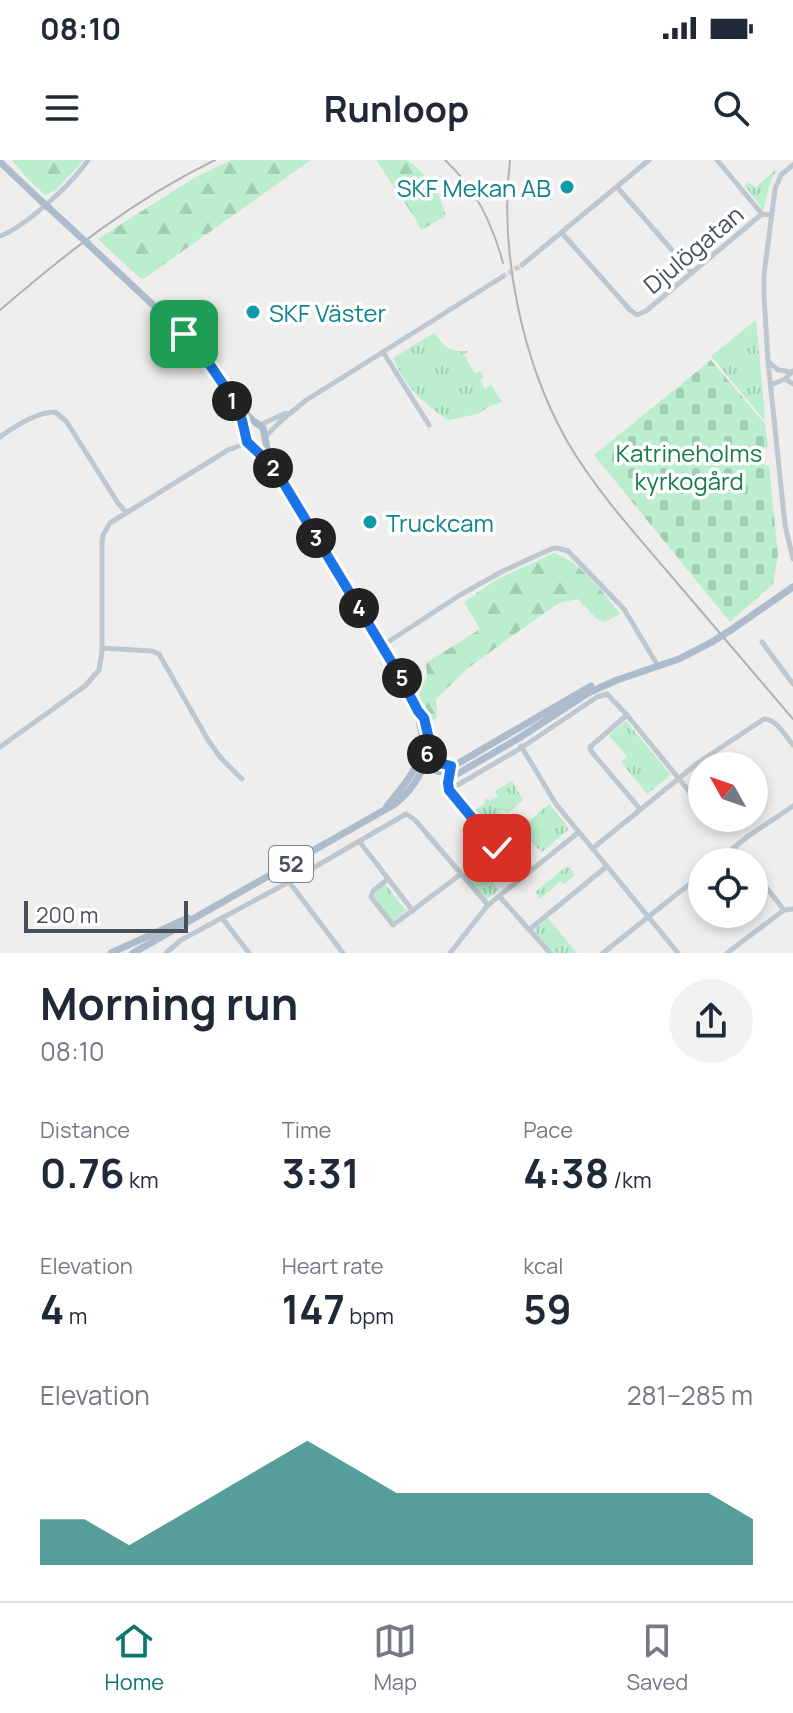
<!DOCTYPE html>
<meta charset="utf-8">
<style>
:root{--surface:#fff;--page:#f2f2f3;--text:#1f2937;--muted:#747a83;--line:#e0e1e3;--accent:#0f766e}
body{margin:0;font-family:Manrope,sans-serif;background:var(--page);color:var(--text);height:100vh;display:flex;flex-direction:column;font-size:30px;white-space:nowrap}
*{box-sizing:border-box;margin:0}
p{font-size:26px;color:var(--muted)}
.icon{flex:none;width:44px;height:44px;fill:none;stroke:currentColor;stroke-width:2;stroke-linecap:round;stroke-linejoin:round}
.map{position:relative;height:793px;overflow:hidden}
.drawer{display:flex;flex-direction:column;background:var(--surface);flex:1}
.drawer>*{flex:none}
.needle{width:52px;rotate:310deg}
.buttons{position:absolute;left:688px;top:592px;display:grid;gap:16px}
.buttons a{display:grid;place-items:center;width:80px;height:80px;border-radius:50%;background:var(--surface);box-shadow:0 4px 12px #0003;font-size:40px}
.scale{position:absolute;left:24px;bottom:20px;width:164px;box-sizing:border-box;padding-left:8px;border:4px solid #45505a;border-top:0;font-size:22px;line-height:28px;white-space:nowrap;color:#45505a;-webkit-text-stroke:6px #fff;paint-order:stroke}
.pin{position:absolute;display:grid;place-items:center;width:68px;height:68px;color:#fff;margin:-34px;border-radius:16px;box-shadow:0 4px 12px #0006}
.km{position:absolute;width:40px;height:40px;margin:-20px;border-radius:50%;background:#222;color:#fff;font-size:22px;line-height:40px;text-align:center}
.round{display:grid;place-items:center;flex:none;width:84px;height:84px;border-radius:42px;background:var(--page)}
.headline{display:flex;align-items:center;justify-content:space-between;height:136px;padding:0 40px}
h1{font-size:44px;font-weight:700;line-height:60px}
.figures{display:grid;grid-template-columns:repeat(3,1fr);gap:12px;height:136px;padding:8px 40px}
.figures div{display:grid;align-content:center}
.figures b{font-size:40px;font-weight:700}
.figures small{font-size:22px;font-weight:400}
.figures p{font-size:22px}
.chart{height:224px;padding:16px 40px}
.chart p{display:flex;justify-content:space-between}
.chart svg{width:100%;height:144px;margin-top:8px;fill:var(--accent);opacity:.7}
.status{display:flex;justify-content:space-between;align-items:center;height:56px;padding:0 40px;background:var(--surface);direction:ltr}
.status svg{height:22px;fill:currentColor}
header{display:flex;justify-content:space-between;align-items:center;height:104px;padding:0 40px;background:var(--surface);font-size:36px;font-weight:700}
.tabs{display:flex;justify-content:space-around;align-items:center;height:112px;border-top:2px solid var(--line);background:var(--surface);font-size:22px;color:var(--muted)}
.tabs a{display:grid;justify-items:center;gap:4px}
.tabs .on{color:var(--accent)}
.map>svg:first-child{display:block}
.grass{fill:url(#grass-tufts)}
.forest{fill:url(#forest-firs)}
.cemetery{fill:url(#cemetery-stones)}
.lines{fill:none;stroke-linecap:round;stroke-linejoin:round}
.minor-tunnel{stroke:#ceced0;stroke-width:5;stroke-dasharray:5 2.5;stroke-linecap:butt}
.minor{stroke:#bdc7cf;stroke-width:5}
.major{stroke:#acbccc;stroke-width:7}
.rail{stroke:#afb2b8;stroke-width:2}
.major-bridge{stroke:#acbccc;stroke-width:7}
.route-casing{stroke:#fff;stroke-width:16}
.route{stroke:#1a73e8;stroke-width:10}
.culture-dot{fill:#0f9aa8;stroke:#fff;stroke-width:3}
.labels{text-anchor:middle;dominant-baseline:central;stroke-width:7;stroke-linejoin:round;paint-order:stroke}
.shield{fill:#fff;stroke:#7d848c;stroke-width:2}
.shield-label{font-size:22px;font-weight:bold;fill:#45505a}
.culture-label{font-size:24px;fill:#0d838f;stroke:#fff;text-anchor:start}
.street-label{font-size:24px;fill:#45505a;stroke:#fff}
.park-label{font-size:24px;fill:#167b49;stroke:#fff}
</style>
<div class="status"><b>08:10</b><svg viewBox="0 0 49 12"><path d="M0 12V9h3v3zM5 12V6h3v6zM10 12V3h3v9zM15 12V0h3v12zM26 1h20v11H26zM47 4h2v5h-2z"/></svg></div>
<header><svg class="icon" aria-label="menu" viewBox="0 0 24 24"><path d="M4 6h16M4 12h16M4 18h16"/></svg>Runloop<svg class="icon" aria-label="search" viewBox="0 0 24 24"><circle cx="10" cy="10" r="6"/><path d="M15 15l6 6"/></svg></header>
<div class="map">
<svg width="793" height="793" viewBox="0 0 793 793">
<defs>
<pattern id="grass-tufts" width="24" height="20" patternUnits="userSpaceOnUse" patternTransform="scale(2)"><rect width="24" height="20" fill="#baeece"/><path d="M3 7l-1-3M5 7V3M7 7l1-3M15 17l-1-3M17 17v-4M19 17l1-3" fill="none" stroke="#a1ceb3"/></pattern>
<pattern id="forest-firs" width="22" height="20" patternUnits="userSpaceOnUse" patternTransform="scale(2)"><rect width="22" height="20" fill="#baeece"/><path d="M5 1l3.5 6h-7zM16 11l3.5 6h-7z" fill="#a1ceb3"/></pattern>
<pattern id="cemetery-stones" width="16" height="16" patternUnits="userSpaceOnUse" patternTransform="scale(2)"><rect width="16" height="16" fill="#baeece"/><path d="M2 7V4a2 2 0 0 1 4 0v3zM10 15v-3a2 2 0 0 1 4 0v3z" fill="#a1ceb3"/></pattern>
</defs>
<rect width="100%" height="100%" fill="#f0eded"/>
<g class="grass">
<path d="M775,10L777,11C767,22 768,38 763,50L745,26L749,22L755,28Z"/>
<path d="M756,160L765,256L764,260L711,196Z"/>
<path d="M434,173C447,188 447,192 468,191L464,195L475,213L480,211L484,217L480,220L485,229L491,225L502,242L488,247L479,254L448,260C422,242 406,228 393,198Z"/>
<path d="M626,561L671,615L647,634L621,602L627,597L609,575Z"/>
<path d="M512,621L523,640L507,654L503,650L486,664L475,650L485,643L484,640L487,638L489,641L498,636L495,631Z"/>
<path d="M549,644L568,667V670L542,692L532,683L513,698L502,685Z"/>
<path d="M477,703L499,730L485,741L463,714Z"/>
<path d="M566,707H569L575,715L564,724L561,721L540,739L535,732Z"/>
<path d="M385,724L406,751L392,762L371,735Z"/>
<path d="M548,758L577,793H553L535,772V769Z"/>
</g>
<g class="forest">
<path d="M12,0H84L56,30L45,35L25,16Z"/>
<path d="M232,0H311L142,120L98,79L194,18Z"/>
<path d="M376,0H407L416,7L436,27L446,56L421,70L415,58Z"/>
<path d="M554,393C581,402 603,432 620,454L604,462L597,459L578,439L559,443L516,473L468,508L436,539L437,557L433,562L419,535L427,516L426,503L480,469L464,442L494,421Z"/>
</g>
<path class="cemetery" d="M711,200L765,264L768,287L759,290L757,297L760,303L769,306L778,395L773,424L730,462L594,295Z"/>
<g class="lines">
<path class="minor-tunnel" d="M502,117L522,105"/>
<g class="minor">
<path d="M717,0L762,54"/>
<path d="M793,5L781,15L775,29L764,115V136L768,201L785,365L793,399"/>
<path d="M617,27L692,113"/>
<path d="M562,73L630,150L637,155L646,151L762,54L772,55"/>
<path d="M0,76C25,67 73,23 88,0"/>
<path d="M522,105L649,0"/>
<path d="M383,192L429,265"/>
<path d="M769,202L778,210L792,212"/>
<path d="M785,219L793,224"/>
<path d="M771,225L785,219L793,211"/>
<path d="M260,265L286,253"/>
<path d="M0,277C15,266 36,252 55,252L66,261L118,343L126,352"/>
<path d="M265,277L283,259L305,241L502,117"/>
<path d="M762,482L793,524"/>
<path d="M382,486L460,435L503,411L551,389L557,388L568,391L624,449L658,506"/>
<path d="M102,488L152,491L159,494L208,580L220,597L242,619"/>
<path d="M627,555L590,587L591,591L640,649"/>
<path d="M521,586L556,644L678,793"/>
<path d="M0,587L85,526L99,510L102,492V382L103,375L110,363L228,290L247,283"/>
<path d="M449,614L448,625L449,630L521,717"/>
<path d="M449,630L521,588L597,537L607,534L627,555L702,647"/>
<path d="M711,658L717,665"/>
<path d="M359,681L413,751"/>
<path d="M593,688L699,602L764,559C776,559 785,575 793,585"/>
<path d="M734,688L746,702"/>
<path d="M716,702L747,677L793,646"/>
<path d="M754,712L784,750"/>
<path d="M388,719L373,731L371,737L393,765L461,714"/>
<path d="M289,722L343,793"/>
<path d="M499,736L550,793"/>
<path d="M222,758L249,793"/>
<path d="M530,769L606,707"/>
<path d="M166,793L181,780L289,722L406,654L415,660L488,745"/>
<path d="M450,793L488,745L579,672"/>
<path d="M603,793L702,714"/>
<path d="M727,793L784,750L793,749"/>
</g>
<g class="major">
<path d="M0,2L41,41"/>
<path d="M49,48L74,71"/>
<path d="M88,84L184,174L208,202L228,231"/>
<path d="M236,241L251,259L263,268L267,288L275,306"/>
<path d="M731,470L793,427"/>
<path d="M417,600C427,609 446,616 459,613L519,578L588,533L617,520L679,499L712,482"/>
<path d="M422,600C434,598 444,608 457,604L591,526"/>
<path d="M387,646C403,626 422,607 422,579C422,570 419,562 418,553"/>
<path d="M111,793L188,758"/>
<path d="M133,793L395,644C415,628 431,602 428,575C427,559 415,544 408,531C370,458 323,390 281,319L263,297L247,282L242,260L227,230"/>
</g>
<g class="rail">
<path d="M445,0C476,29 492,63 503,103"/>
<path d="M510,0C499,92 522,201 567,281C595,329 632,370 667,411C709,460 751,510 793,559"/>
<path d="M0,150C69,91 133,40 215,0"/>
</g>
<g class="major-bridge">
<path d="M41,41L49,48"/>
<path d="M74,71L88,84"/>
<path d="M712,482L731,470"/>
</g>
</g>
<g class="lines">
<g class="route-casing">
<path id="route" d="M184,174L208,202L227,230L242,260L247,282L263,297L281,319L397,511L418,551L424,558L429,579L426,599L451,606L448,623L449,630L497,688"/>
</g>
<use href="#route" class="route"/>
</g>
<g class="culture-dot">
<circle cx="567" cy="27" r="8"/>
<circle cx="253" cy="152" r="8"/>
<circle cx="370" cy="362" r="8"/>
</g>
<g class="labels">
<rect class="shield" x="269" y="686" width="44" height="36" rx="6"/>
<g class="shield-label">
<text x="291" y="704">52</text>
</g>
<g class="culture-label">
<text x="551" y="27" text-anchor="end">SKF Mekan AB</text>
<text x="269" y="152">SKF Väster</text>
<text x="386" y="362">Truckcam</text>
</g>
<g class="street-label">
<text transform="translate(693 89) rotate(-40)">Djulögatan</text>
</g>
<g class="park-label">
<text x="689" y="292">Katrineholms<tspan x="689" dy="28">kyrkogård</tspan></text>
</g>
</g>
</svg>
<div class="buttons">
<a><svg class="needle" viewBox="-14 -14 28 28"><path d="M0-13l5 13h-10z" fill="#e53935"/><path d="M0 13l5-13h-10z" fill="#747a83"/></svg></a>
<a><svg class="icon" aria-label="locate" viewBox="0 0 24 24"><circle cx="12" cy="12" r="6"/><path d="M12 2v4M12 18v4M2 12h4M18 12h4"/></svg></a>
</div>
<div class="scale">200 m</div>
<div class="pin" style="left:184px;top:174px;background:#1e9e55"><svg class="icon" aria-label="arrive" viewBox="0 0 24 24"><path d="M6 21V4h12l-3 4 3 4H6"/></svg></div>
<div class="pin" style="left:497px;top:688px;background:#d93025"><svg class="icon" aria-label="check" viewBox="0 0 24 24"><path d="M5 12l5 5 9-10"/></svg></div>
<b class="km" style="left:232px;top:241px">1</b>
<b class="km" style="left:273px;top:308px">2</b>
<b class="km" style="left:316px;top:378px">3</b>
<b class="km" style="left:359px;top:448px">4</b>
<b class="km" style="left:402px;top:518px">5</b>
<b class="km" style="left:427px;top:594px">6</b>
</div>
<section class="drawer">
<div class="headline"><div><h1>Morning run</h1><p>08:10</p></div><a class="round"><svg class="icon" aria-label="share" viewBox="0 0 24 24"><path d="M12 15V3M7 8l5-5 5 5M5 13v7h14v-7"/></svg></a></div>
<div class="figures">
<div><p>Distance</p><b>0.76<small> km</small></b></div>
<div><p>Time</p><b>3:31</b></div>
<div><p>Pace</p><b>4:38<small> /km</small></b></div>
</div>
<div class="figures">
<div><p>Elevation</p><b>4<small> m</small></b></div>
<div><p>Heart rate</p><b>147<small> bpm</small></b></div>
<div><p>kcal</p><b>59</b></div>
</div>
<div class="chart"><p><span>Elevation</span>281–285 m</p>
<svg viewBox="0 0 160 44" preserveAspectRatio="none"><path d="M0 44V30L10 30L20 38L30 30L40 22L50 14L60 6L70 14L80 22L90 22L100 22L110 22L120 22L130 22L140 22L150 22L160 30V44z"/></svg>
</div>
</section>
<nav class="tabs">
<a class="on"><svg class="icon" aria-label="home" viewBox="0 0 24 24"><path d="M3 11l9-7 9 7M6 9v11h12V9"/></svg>Home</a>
<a><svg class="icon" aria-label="map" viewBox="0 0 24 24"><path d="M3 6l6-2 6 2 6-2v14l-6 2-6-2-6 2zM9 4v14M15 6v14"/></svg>Map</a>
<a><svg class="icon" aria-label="saved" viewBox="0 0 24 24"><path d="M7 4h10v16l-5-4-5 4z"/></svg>Saved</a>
</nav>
